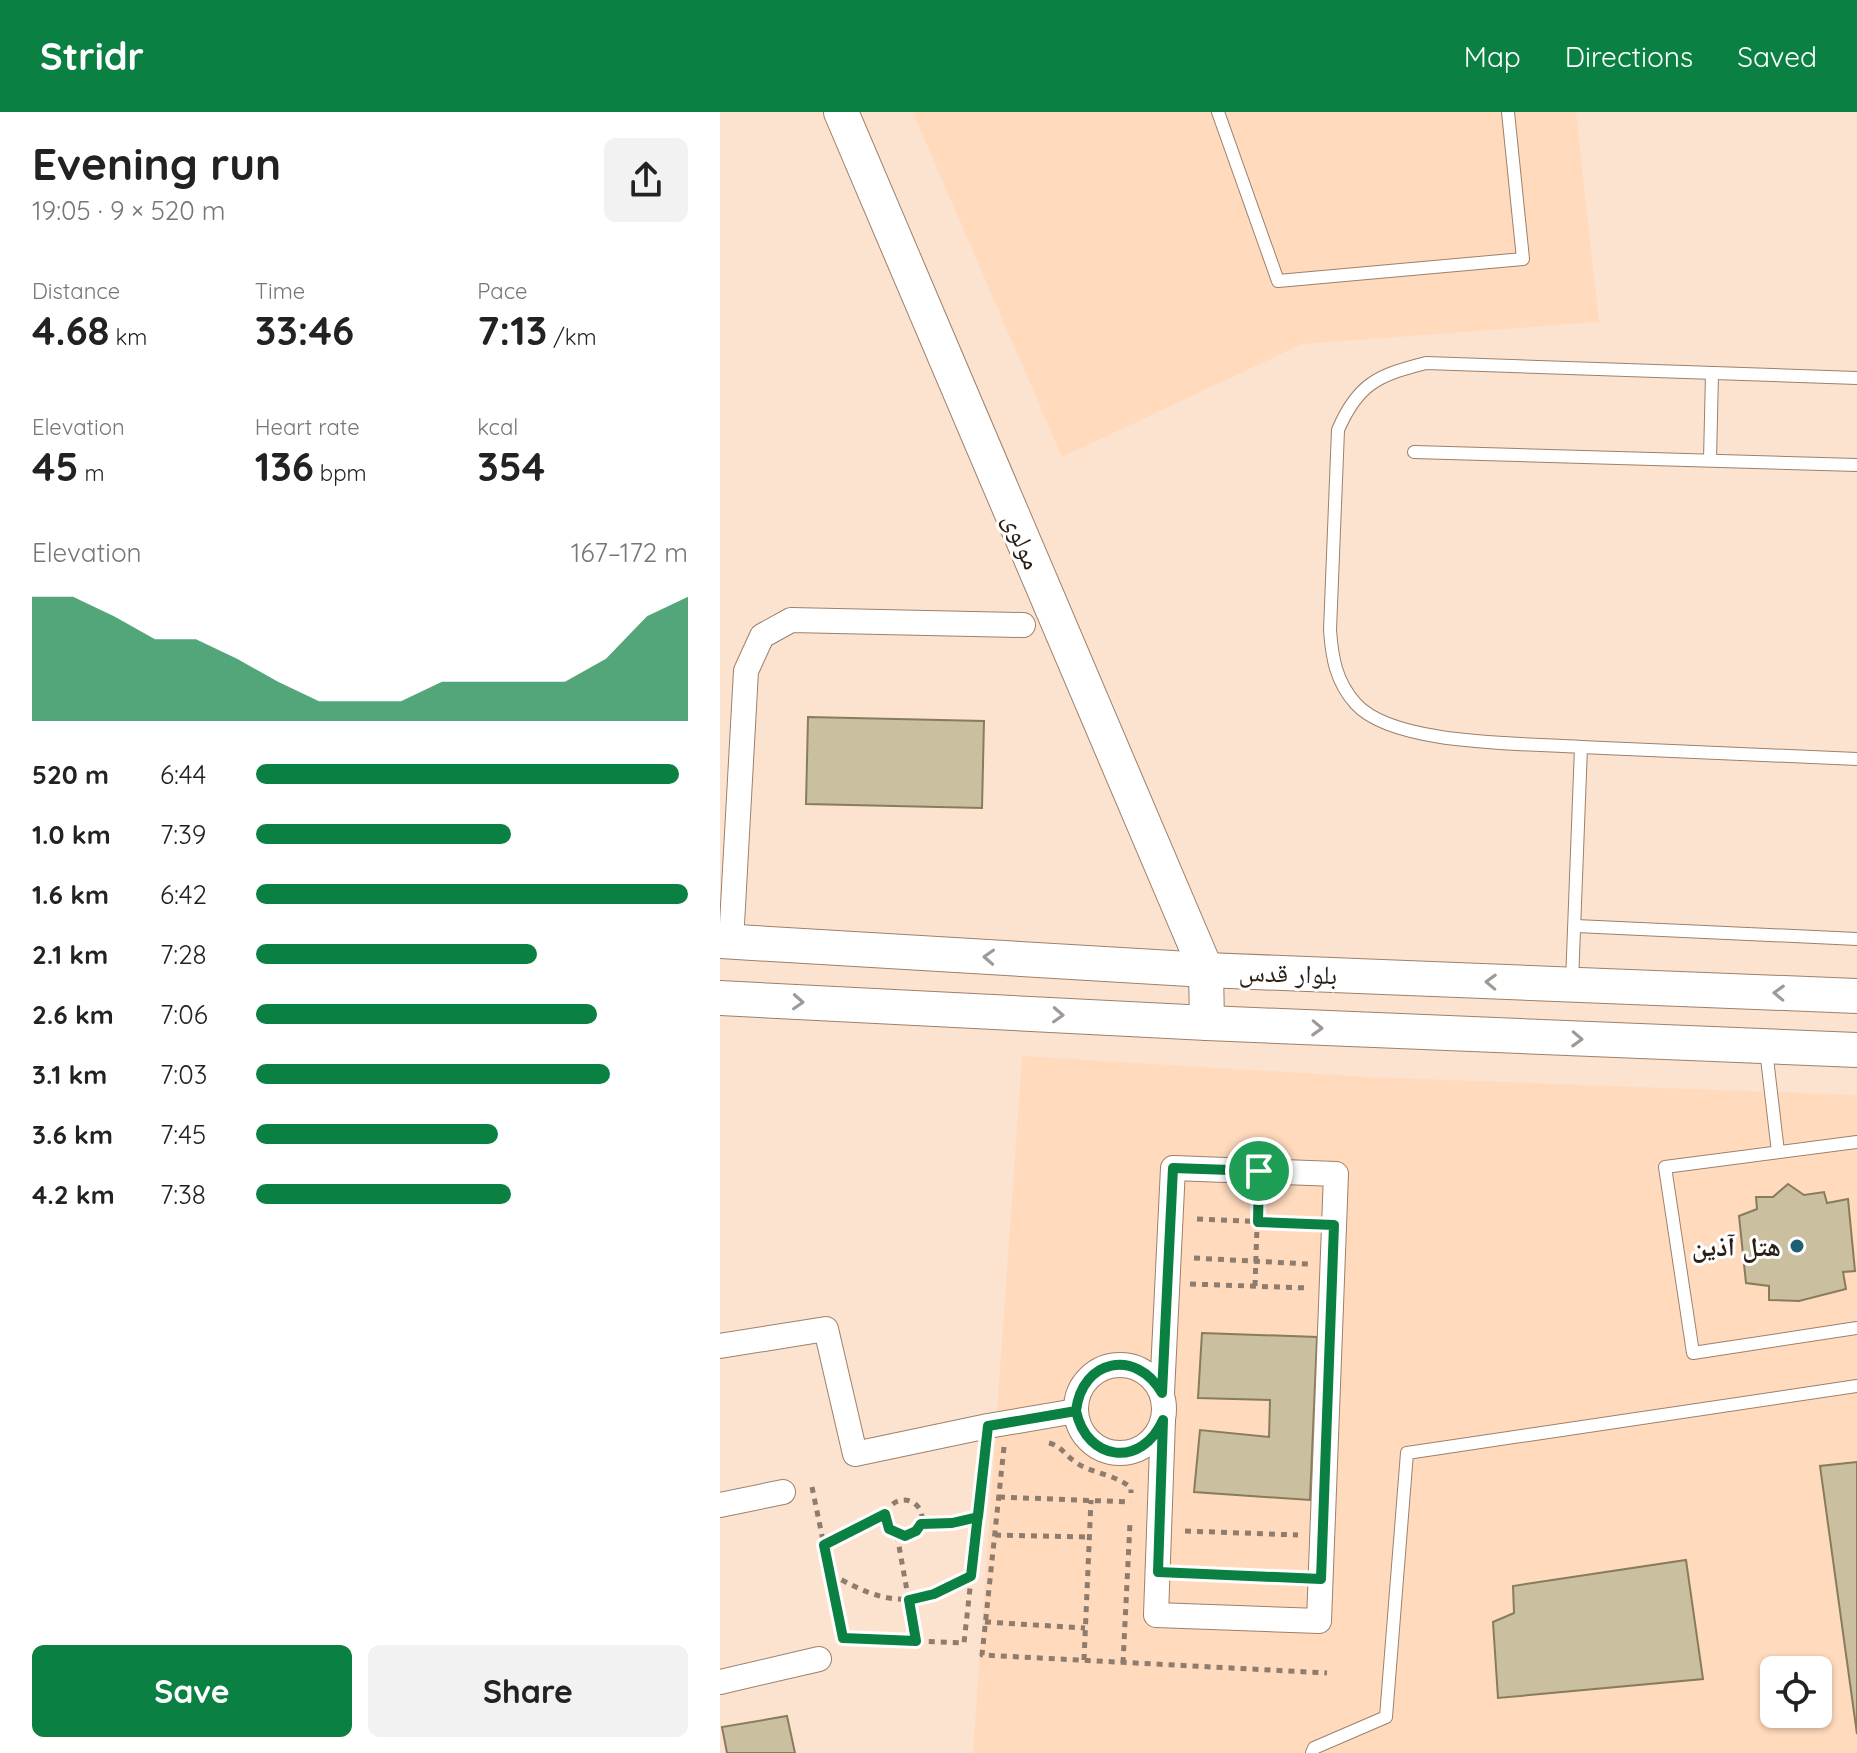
<!DOCTYPE html>
<meta charset="utf-8">
<style>
:root{--surface:#fff;--page:#f2f2f2;--text:#222;--muted:#767676;--accent:#0b8043}
body{margin:0;font-family:Quicksand,"Noto Naskh Arabic",sans-serif;background:var(--page);color:var(--text);height:100vh;display:flex;flex-direction:column;font-size:30px;white-space:nowrap}
*{box-sizing:border-box;margin:0}
p{font-size:26px;color:var(--muted)}
.icon{flex:none;width:44px;height:44px;fill:none;stroke:currentColor;stroke-width:2;stroke-linecap:round;stroke-linejoin:round}
.map{position:relative;flex:1;overflow:hidden}
.sheet{display:flex;flex-direction:column;background:var(--surface);width:720px}
.sheet>*{flex:none}
.controls{position:absolute;left:1040px;top:1544px;display:grid;gap:16px}
.controls a{display:grid;place-items:center;width:72px;height:72px;border-radius:12px;background:var(--surface);box-shadow:0 2px 6px #0004;font-size:40px}
.pin{position:absolute;display:grid;place-items:center;width:68px;height:68px;color:#fff;margin:-34px;border:4px solid #fff;border-radius:50%;box-shadow:0 2px 8px #0007}
.round{display:grid;place-items:center;flex:none;width:84px;height:84px;border-radius:12px;background:var(--page)}
.head{display:flex;align-items:center;justify-content:space-between;height:136px;padding:0 32px}
h1{font-size:44px;font-weight:700;line-height:60px}
.stats{display:grid;grid-template-columns:repeat(3,1fr);gap:12px;height:136px;padding:8px 32px}
.stats div{display:grid;align-content:center}
.stats b{font-size:40px;font-weight:700}
.stats small{font-size:22px;font-weight:400}
.stats p{font-size:22px}
.chart{height:224px;padding:16px 32px}
.chart p{display:flex;justify-content:space-between}
.chart svg{width:100%;height:144px;margin-top:8px;fill:var(--accent);opacity:.7}
.action{display:flex;gap:16px;margin-top:auto;padding:16px 32px}
.action a{flex:1;height:92px;border-radius:12px;background:var(--accent);color:#fff;font-size:32px;font-weight:700;line-height:92px;text-align:center}
.action a+a{background:var(--page);color:var(--text)}
ul{padding:0 32px;list-style:none;font-size:26px}
li{display:grid;grid-template-columns:128px 96px 1fr;align-items:center;height:60px}
li i{height:20px;border-radius:10px;background:var(--accent)}
header{display:flex;align-items:center;gap:48px;box-sizing:border-box;height:112px;padding:0 40px;background:var(--accent);color:#fff}
header strong{font-size:38px}
nav{display:flex;gap:44px;margin-inline-start:auto;font-size:28px}
main{display:flex;flex:1;min-height:0}
.map>svg:first-child{display:block}
.built{fill:#ffdabd;fill-rule:evenodd}
.building{fill:#cabf9e;stroke:#877d5e;stroke-width:2}
.lines{fill:none;stroke-linecap:round;stroke-linejoin:round}
.lane-casing{stroke:#9c806b;stroke-width:14}
.street-casing{stroke:#9c806b;stroke-width:26}
.secondary-casing{stroke:#9c806b;stroke-width:36}
.path{stroke:#8e7d6f;stroke-width:5;stroke-dasharray:6 6;stroke-linecap:butt}
.lane{stroke:#fff;stroke-width:12}
.street{stroke:#fff;stroke-width:24}
.secondary{stroke:#fff;stroke-width:34}
.oneway{stroke:#9f9a96}
.route-casing{stroke:#fff;stroke-width:16}
.route{stroke:#0b8043;stroke-width:10}
.poi-dot{fill:#1f5f74;stroke:#fff;stroke-width:3}
.labels{text-anchor:middle;dominant-baseline:central;stroke-width:6;stroke-linejoin:round;paint-order:stroke}
.street-label{font-size:26px;fill:#2a1f16;stroke:#fff}
.poi-label{font-size:26px;font-weight:bold;fill:#2a1f16;stroke:#fff;text-anchor:end}
</style>
<header>
<strong>Stridr</strong>
<nav><a>Map</a><a>Directions</a><a>Saved</a></nav>
</header>
<main>
<section class="sheet">
<div class="head"><div><h1>Evening run</h1><p>19:05 · 9 × 520 m</p></div><a class="round"><svg class="icon" aria-label="share" viewBox="0 0 24 24"><path d="M12 15V3M7 8l5-5 5 5M5 13v7h14v-7"/></svg></a></div>
<div class="stats">
<div><p>Distance</p><b>4.68<small> km</small></b></div>
<div><p>Time</p><b>33:46</b></div>
<div><p>Pace</p><b>7:13<small> /km</small></b></div>
</div>
<div class="stats">
<div><p>Elevation</p><b>45<small> m</small></b></div>
<div><p>Heart rate</p><b>136<small> bpm</small></b></div>
<div><p>kcal</p><b>354</b></div>
</div>
<div class="chart"><p><span>Elevation</span>167–172 m</p>
<svg viewBox="0 0 160 44" preserveAspectRatio="none"><path d="M0 44V6L10 6L20 12L30 19L40 19L50 25L60 32L70 38L80 38L90 38L100 32L110 32L120 32L130 32L140 25L150 12L160 6V44z"/></svg>
</div>
<ul>
<li><b>520 m</b>6:44<i style="width:98%"></i></li>
<li><b>1.0 km</b>7:39<i style="width:59%"></i></li>
<li><b>1.6 km</b>6:42<i style="width:100%"></i></li>
<li><b>2.1 km</b>7:28<i style="width:65%"></i></li>
<li><b>2.6 km</b>7:06<i style="width:79%"></i></li>
<li><b>3.1 km</b>7:03<i style="width:82%"></i></li>
<li><b>3.6 km</b>7:45<i style="width:56%"></i></li>
<li><b>4.2 km</b>7:38<i style="width:59%"></i></li>
</ul>
<div class="action"><a>Save</a><a>Share</a></div>
</section>
<div class="map">
<svg width="1137" height="1641" viewBox="0 0 1137 1641">
<rect width="100%" height="100%" fill="#fce3d0"/>
<g class="built">
<path d="M197,0H856L879,210L582,232L342,345L193,1Z"/>
<path d="M302,944L649,965L1137,983V1641H253ZM1054,1558H1098V1602H1054Z"/>
</g>
<g class="building">
<path d="M88,605L264,609L262,696L86,692Z"/>
<path d="M1068,1072L1084,1083L1104,1080L1107,1091L1128,1087L1135,1159L1123,1160L1126,1177L1079,1189L1049,1188V1174L1026,1171L1019,1104L1037,1097L1036,1085H1053Z"/>
<path d="M482,1221L597,1225L590,1388L474,1380L480,1318L549,1325L550,1288L478,1286Z"/>
<path d="M1137,1350V1622L1100,1354Z"/>
<path d="M966,1448L983,1567L778,1586L773,1510L794,1501L793,1474Z"/>
<path d="M67,1604L75,1641H7L2,1615Z"/>
</g>
<g class="lines">
<g class="lane-casing">
<g id="lane">
<path d="M498,0L558,169L803,147L788,0"/>
<path d="M694,340L1137,353"/>
<path d="M990,348L992,262"/>
<path d="M861,635L1137,647"/>
<path d="M856,814L1137,827"/>
<path d="M852,870L861,635C805,631 674,634 636,592C616,570 612,546 610,518L618,318C638,271 659,263 706,251L1137,266"/>
<path d="M1046,938L1058,1040"/>
<path d="M1137,1030L945,1055L973,1241L1137,1216"/>
<path d="M592,1641L594,1636L666,1605L687,1341L1137,1274"/>
</g>
</g>
<g class="street-casing">
<g id="street">
<path d="M11,830L26,559L42,524L71,508L303,513"/>
<path d="M0,1234L106,1217L135,1342L268,1314L356,1299"/>
<circle cx="400" cy="1297" r="44"/>
<path d="M442,1281L453,1056L616,1062L599,1509L436,1503L443,1308"/>
<path d="M0,1393L63,1380"/>
<path d="M0,1570L99,1547"/>
</g>
</g>
<g class="secondary-casing">
<g id="secondary">
<path d="M121,0L486,858L487,911"/>
<path d="M0,829L486,858L1137,884"/>
<path d="M0,886L487,911L1137,938"/>
</g>
</g>
<g class="path">
<path d="M477,1107L591,1112"/>
<path d="M474,1146L588,1152"/>
<path d="M470,1172L588,1176"/>
<path d="M535,1174L538,1084"/>
<path d="M329,1331C341,1334 344,1342 354,1349C371,1362 396,1362 411,1376V1381"/>
<path d="M284,1335L262,1543L607,1561"/>
<path d="M92,1375L123,1526L244,1531L265,1339"/>
<path d="M279,1385L411,1390"/>
<circle cx="184" cy="1406" r="18"/>
<path d="M201,1412L232,1411L258,1405"/>
<path d="M465,1419L578,1423"/>
<path d="M177,1423L196,1529"/>
<path d="M275,1423L370,1425"/>
<path d="M104,1433L165,1402"/>
<path d="M463,1461L577,1466"/>
<path d="M111,1462C169,1495 192,1495 251,1465"/>
<path d="M265,1510L365,1516"/>
<path d="M364,1548L371,1388"/>
<path d="M403,1551L410,1411"/>
</g>
<use href="#lane" class="lane"/>
<use href="#street" class="street"/>
<use href="#secondary" class="secondary"/>
</g>
<defs><path id="oneway-chevron" d="M-2-3.5L2.5 0L-2 3.5" fill="none" stroke-width="1.6" stroke-linecap="round" stroke-linejoin="round" transform="scale(2)"/></defs>
<g class="oneway">
<use href="#oneway-chevron" transform="translate(269 845) rotate(-177)"/>
<use href="#oneway-chevron" transform="translate(771 870) rotate(-178)"/>
<use href="#oneway-chevron" transform="translate(1059 881) rotate(-178)"/>
<use href="#oneway-chevron" transform="translate(78 890) rotate(3)"/>
<use href="#oneway-chevron" transform="translate(338 903) rotate(3)"/>
<use href="#oneway-chevron" transform="translate(597 916) rotate(2)"/>
<use href="#oneway-chevron" transform="translate(857 927) rotate(2)"/>
</g>
<g class="lines">
<g class="route-casing">
<path id="route" d="M539,1059L453,1056L442,1281C416,1236 362,1247 356,1299L268,1314L251,1464L214,1482L189,1488L196,1529L123,1526L104,1433L165,1402L169,1417L185,1424L196,1419L201,1412L232,1411L258,1405L268,1314L356,1299C367,1350 422,1356 443,1308L438,1460L601,1467L614,1113L538,1110L539,1059"/>
</g>
<use href="#route" class="route"/>
</g>
<circle class="poi-dot" cx="1077" cy="1134" r="8"/>
<g class="labels">
<g class="street-label">
<text transform="translate(303 429) rotate(67)">مولوی</text>
<text transform="translate(568 861) rotate(2)">بلوار قدس</text>
</g>
<g class="poi-label">
<text x="1061" y="1134">هتل آذین</text>
</g>
</g>
</svg>
<div class="controls">
<a><svg class="icon" aria-label="locate" viewBox="0 0 24 24"><circle cx="12" cy="12" r="6"/><path d="M12 2v4M12 18v4M2 12h4M18 12h4"/></svg></a>
</div>
<div class="pin" style="left:539px;top:1059px;background:#1e9e55"><svg class="icon" aria-label="arrive" viewBox="0 0 24 24"><path d="M6 21V4h12l-3 4 3 4H6"/></svg></div>
</div>
</main>
